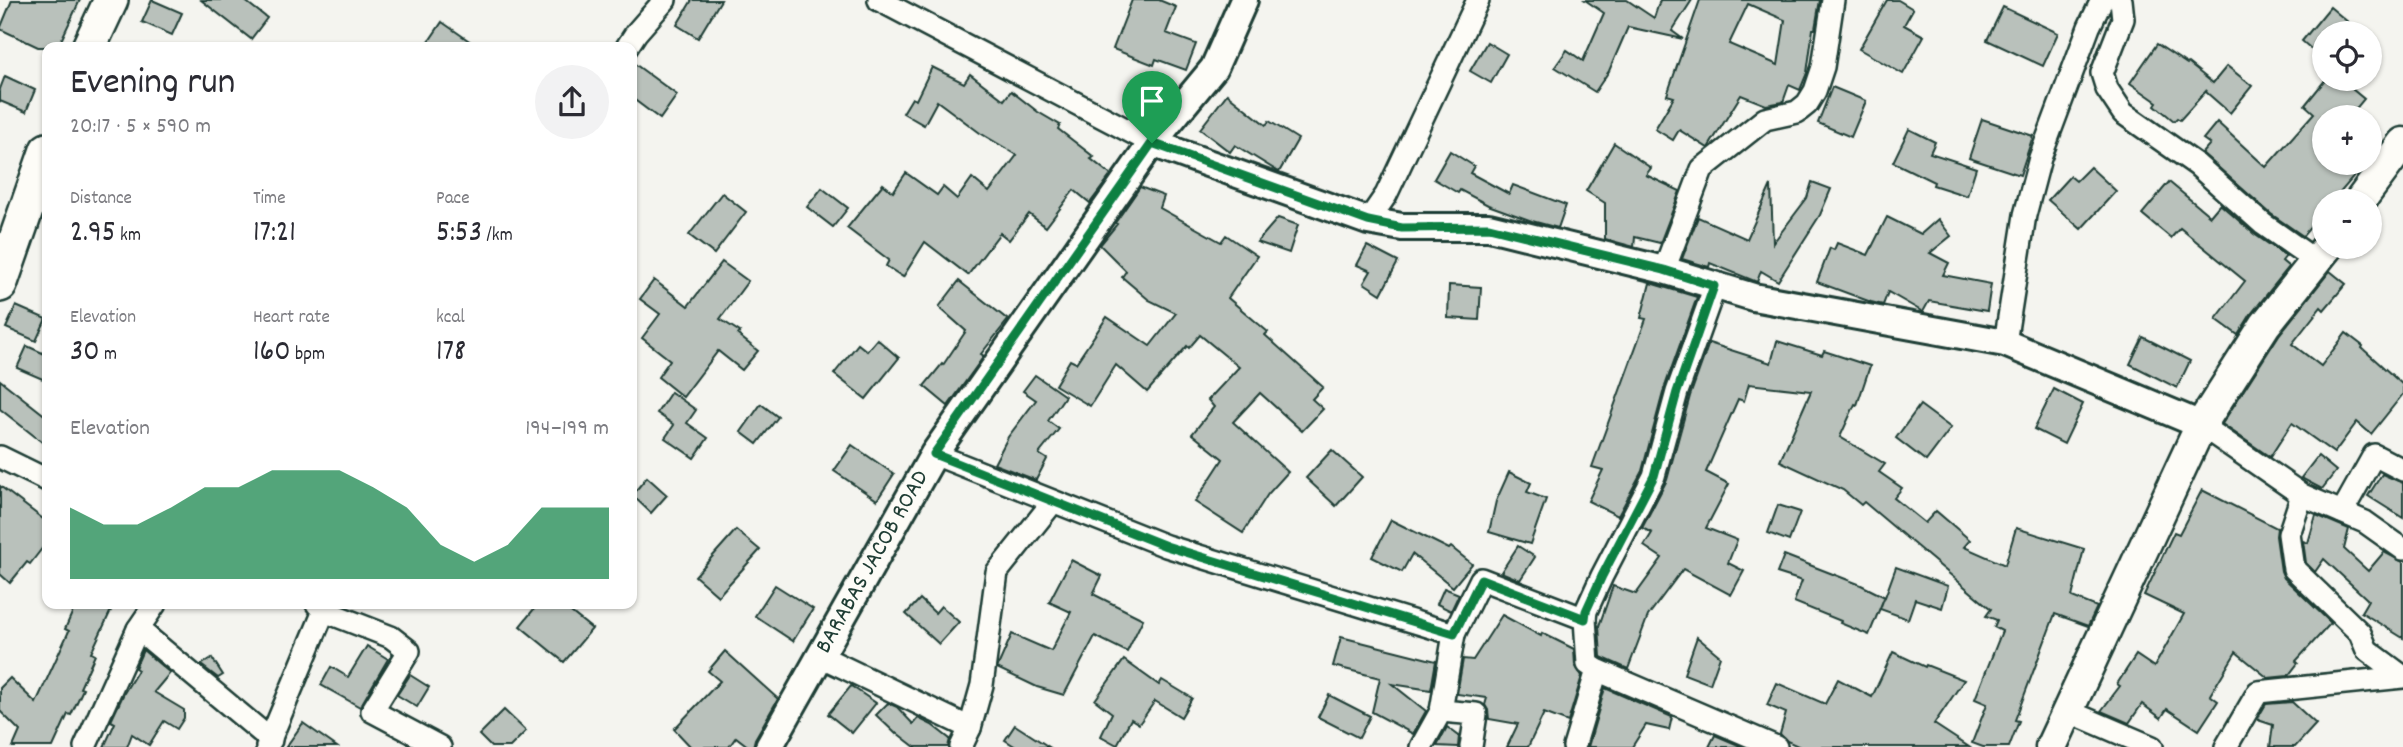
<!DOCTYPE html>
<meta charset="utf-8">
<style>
:root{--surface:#fff;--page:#f2f2f3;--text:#2b2b33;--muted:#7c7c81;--accent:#0b8043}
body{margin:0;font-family:Dekko,sans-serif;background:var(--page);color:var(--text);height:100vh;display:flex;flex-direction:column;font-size:26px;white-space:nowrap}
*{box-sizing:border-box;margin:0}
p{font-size:23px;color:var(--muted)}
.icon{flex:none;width:38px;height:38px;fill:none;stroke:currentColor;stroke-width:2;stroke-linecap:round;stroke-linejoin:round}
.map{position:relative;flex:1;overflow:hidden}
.sheet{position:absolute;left:42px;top:42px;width:595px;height:567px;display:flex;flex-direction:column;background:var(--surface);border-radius:14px;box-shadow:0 2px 5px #0004}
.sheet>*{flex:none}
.fabs{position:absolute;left:2312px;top:21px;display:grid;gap:14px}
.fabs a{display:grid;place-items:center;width:70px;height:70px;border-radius:50%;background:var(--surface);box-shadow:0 2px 5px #0004;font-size:35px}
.pin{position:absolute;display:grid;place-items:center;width:60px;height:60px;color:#fff;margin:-72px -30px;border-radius:50% 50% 50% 0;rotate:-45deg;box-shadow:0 0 7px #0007}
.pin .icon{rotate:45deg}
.round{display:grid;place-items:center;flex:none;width:74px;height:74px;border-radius:37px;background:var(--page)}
.summary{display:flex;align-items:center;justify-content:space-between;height:119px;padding:0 28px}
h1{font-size:38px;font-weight:600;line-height:52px}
.metrics{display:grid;grid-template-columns:repeat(3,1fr);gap:10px;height:119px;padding:7px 28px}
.metrics div{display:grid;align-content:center}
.metrics b{font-size:30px;font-weight:600}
.metrics small{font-size:19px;font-weight:400}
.metrics p{font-size:19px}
.chart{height:196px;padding:14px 28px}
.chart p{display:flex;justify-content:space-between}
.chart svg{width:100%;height:126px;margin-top:7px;fill:var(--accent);opacity:.7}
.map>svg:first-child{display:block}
.building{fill:#b9c1bb;stroke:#1f3d34;stroke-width:2;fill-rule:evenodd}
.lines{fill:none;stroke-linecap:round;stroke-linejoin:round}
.minor-casing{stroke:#1f3d34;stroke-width:26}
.tertiary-casing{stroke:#1f3d34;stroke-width:32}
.secondary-casing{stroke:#1f3d34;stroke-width:35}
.primary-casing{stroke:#1f3d34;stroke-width:38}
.minor{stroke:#fdfcf7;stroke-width:21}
.tertiary{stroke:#fdfcf7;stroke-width:26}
.secondary{stroke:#fdfcf7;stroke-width:30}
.primary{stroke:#fdfcf7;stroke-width:33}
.route-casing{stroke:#fff;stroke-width:14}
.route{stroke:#0b8043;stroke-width:9}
.labels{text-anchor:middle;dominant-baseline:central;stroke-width:6;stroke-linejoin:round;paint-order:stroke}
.street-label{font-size:24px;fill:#1f3d34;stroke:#fdfcf7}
</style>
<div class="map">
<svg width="2403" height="747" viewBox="0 0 2403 747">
<rect width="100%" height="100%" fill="#f4f4ef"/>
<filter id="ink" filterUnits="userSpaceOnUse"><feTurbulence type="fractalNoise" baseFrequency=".0143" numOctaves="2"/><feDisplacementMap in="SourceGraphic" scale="14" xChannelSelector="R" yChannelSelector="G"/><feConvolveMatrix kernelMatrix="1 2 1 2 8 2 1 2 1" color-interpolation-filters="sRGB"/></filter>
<g filter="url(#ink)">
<g class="building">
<path d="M12,0H80L58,47H38L0,29Z"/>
<path d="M152,0L182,13L172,35L142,22Z"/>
<path d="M201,0H244L267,18L251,39Z"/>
<path d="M692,0H721L698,38L677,25Z"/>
<path d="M1132,0H1159L1176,7L1166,33L1196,44L1186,70L1156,59L1154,65L1113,49Z"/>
<path d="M1585,0H1627L1654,18L1660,0H1692L1672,31L1683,39L1628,27L1609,71L1595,92L1555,67L1567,50L1583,61L1604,13Z"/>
<path d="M1700,0H1820L1815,29H1813L1807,73L1800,90L1789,85L1783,102L1766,105L1741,95L1708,148L1679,130L1673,140L1655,129L1674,97L1667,95ZM1748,4L1785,20L1778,65L1729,44Z"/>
<path d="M1887,0H1898L1913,9L1904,25L1924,36L1903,74L1859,49Z"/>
<path d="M2003,7L2058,33L2043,66L1987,40Z"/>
<path d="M2330,7L2361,33H2324V60L2302,41Z"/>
<path d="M442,22L478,47H425Z"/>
<path d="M1487,42L1507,54L1491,83L1470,71Z"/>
<path d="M2157,44L2187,64L2188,63L2213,83L2227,66L2252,86L2230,113L2206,92L2207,90L2180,120L2177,118L2174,121L2155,105L2157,102L2130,83Z"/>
<path d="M632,62L677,95L660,119L632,98Z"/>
<path d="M932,67L964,83L970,74L1004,100L1011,91L1038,112L1060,125L1058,129L1094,157L1091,159L1111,175L1090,203L1074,190L1046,227L1029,214L1009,240L1000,233L968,275L925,242L903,277L886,266L889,260L847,228L883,184L893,192L906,173L937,195L943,187L957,199L972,178L989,192L1017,155L980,133L937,101L924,125L903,113L912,98L916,100Z"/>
<path d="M5,76L35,90L26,112L0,101V89Z"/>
<path d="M2326,79H2340L2364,99L2349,117H2324V163H2342L2356,174L2333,201H2324V211L2303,236L2271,214L2202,153L2210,144L2203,139L2217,122L2266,167L2314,113L2305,105Z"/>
<path d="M1832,87L1866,101L1851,137L1818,123Z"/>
<path d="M1227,94L1266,125L1269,121L1298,139L1279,172L1235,145L1230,152L1200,129Z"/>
<path d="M1982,119L2033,136L2020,175L1969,158Z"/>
<path d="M1909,129L1935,142L1930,153L1976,168L1967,196L1933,185L1934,182L1893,162Z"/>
<path d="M1614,143L1651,168L1646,175L1680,191L1660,243L1635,237L1634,247L1605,239V203L1586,191Z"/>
<path d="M1450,151L1474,166L1470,173L1509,194L1513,185L1566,205L1558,228L1532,221L1488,205L1460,190L1458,193L1434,179Z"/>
<path d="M2090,167L2116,191L2081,229L2048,200L2070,176L2076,181Z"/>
<path d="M1812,182L1831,189L1820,215L1778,281L1761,271L1757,282L1710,263L1709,267L1682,259L1698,217L1747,239L1771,185L1773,243L1807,198Z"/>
<path d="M2169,182L2210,216L2220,204L2254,234L2286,256L2282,261L2289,267L2251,314L2238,335L2216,319L2245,281L2180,228L2171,238L2142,214Z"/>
<path d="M1140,187L1164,196L1160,208L1221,242L1226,235L1257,256L1228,298L1268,332L1265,335L1323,387L1312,399L1323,409L1302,431L1260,393L1233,422L1288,472L1268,494L1243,533L1195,502L1223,459L1192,434L1214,407L1208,400L1239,367L1200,335L1189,348L1187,346L1147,392L1116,365L1090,406L1055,385L1070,360L1076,363L1107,317L1150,346L1176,313L1149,300L1122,277L1126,271L1100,245L1117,224L1115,223Z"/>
<path d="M822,188L848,208L833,227L807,207Z"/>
<path d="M722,193L746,212L714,254L689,235Z"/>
<path d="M1887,217L1921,234L1938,219L1951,236L1930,253L1949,263L1943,275L1991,284L1987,311L1929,301L1923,312L1888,292L1883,305L1871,302L1817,282L1830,248L1834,250L1837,243L1868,255Z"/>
<path d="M1278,218L1298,225L1289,253L1257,242Z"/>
<path d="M1367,246L1398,262L1381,294L1364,283L1371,271L1357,265Z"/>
<path d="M722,262L748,281L720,319L740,332L738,335L758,351L742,370L718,351L683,397L658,377L670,360L642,338L660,314L640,299L654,280L688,306Z"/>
<path d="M2330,271L2346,284L2324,310L2321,307L2292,344L2321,366L2346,333L2363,346L2362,348L2403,385V394L2371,434L2357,422L2334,453L2292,423L2270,457L2222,424L2279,335Z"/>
<path d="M959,281L1008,320L981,354L984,356L948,406L924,386L942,364L943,365L966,331L939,307Z"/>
<path d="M1650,283L1697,297L1664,389L1642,471L1618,516L1588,501L1603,470L1592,467L1646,319L1641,318Z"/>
<path d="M1449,285L1481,287L1479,320L1448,318Z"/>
<path d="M16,306L46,319L36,341L6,328Z"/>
<path d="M2143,337L2190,361L2177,388L2130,364Z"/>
<path d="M877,339L899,358L866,399L834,374L858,344L867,351Z"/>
<path d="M1777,341L1822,355L1824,351L1870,366L1857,405L1855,404L1840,437L1885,464L1879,472L1902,488L1894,498L1925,523L1936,511L1970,540L1964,547L2005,565L2016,528L2084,549L2072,597L2097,607L2088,626L2055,614L2015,720L2019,721L2009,747H1983L1972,743L1987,704L1975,699L2002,631L1994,627L1997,620L1986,616L1991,609L1864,502L1861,505L1843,490L1780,461L1811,391L1749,384L1744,401L1738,399L1706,472L1729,484L1706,528L1737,540L1728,563L1744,571L1731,595L1683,569L1648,616L1628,669L1601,657L1599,626L1613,586L1636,594L1662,558L1644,546L1652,533L1642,528L1667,480L1690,396L1709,343L1771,363Z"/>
<path d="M27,346L47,355V381L17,368Z"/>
<path d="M1035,375L1065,396L1048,421L1059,429L1039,454L1047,459L1036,480L994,464L1008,437L1036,400L1023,391Z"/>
<path d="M0,380L47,417V446L0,409Z"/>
<path d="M2054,389L2083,404L2064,444L2034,429Z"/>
<path d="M671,392L696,410L687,423L708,438L694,458L665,438L674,425L657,413Z"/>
<path d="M761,404L778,417L757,444L741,432Z"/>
<path d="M1920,405L1951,428L1926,461L1896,438Z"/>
<path d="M852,445L894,474L877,500L834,471Z"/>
<path d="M1332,450L1362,477L1336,506L1306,478Z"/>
<path d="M2318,456L2336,471L2322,489L2301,478Z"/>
<path d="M1509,472L1531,483L1527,492L1546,499L1530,544L1489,532L1496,501Z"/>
<path d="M2382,474L2403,483V518L2368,496Z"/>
<path d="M647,477L667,495L651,513L632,495Z"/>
<path d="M0,486L47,522V542L30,564L27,562L10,583L0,574Z"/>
<path d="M2202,490L2277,528L2276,536L2281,571L2284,578L2331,623L2296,661L2298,663L2288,676L2268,678L2236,652L2210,695L2218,701L2199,730L2167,709L2161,718L2142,704L2129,723L2101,711L2120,686L2117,684L2136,655L2154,667L2184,614L2144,595L2174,532L2179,534Z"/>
<path d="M1778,505L1800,512L1789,541L1768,533Z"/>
<path d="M2316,515L2349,529L2344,549L2368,571L2384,552L2403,562V638L2361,612L2368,600L2324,559L2315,572L2306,563L2303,541L2308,543Z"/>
<path d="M1391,520L1449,549L1451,547L1472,564L1453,587L1412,554L1402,572L1372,557Z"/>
<path d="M736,530L760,550L718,596L695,576Z"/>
<path d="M1518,546L1535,557L1520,580L1501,572Z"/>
<path d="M1784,555L1861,585L1885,597L1896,567L1948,586L1942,608L1915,599L1908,619L1880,609L1884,598L1869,635L1840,623L1841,621L1794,602L1802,581L1777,573Z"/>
<path d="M1071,560L1102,576L1093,594L1143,619L1127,652L1095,636L1064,695L1037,687L997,668L1012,634L1051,651L1071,612L1049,602Z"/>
<path d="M775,585L813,609L793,641L755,616Z"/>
<path d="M1444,588L1459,594L1451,611L1437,604Z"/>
<path d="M920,599L935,613L941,606L959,622L939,644L906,614Z"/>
<path d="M76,604H114L91,653L95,655L80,688L83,689L71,715L68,714L53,747H13L20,731L0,711V688L10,678L36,703L69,631L65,629Z"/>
<path d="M538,604H561L592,629L564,662L520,626Z"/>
<path d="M1502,615L1541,636L1542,633L1574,649L1575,665L1582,676L1568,722L1544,713L1528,747H1507L1518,724L1489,719L1488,710L1485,705L1487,698L1457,694L1463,659L1473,660Z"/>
<path d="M1341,637L1436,661L1431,690L1392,684L1426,711L1413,734L1372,712L1380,678L1333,666Z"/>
<path d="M1697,637L1720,656L1710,684L1684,674Z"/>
<path d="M367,646L388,659L360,707L321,685L331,667L348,677Z"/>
<path d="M143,650L170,673L154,692L184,710V718L177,729L164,721L149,745L132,734L127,747H104L115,723L111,721L124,693L138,670L135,668Z"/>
<path d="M725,651L778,699L755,739L753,747H749L736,737L729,747H691L674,729L720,681L708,671Z"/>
<path d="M1893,652L1925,667L1926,665L1964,680L1934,724L1969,747H1800L1787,741L1780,734L1786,713L1767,705L1777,683L1825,704L1838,679L1872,697Z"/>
<path d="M212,658L223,675L218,678L201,665Z"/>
<path d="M1124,660L1159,685L1162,680L1192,698L1181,717L1155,701L1139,724L1131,719L1117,745L1101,736L1112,713L1095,700Z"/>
<path d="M410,675L429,687L417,707L397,695Z"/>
<path d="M851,686L876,703L852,733L828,714Z"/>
<path d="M1605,688L1672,717L1669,730L1646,725L1632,747H1588Z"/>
<path d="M1329,695L1370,716L1359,738L1318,717Z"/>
<path d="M2292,702L2316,724L2295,747H2270L2273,725L2258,720L2259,716L2266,704Z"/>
<path d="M888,703L897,707L913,724L918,718L932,725L950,739L948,747H915L897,733L896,734L876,715Z"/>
<path d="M504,710L526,731L510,747H491L479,735Z"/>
<path d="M303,723L337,747H286Z"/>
<path d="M1015,725L1049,747H1016L1005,740Z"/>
<path d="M1447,727L1459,736L1458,747L1437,746Z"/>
<path d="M1715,735L1743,747H1709Z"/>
</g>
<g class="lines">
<g class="minor-casing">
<g id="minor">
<path d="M879,0L1152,143"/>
<path d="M2121,0L2123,19L2102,73L2107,89L2123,113L2197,165L2263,224L2316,261"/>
<path d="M627,47L636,33L665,0"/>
<path d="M1368,221L1386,195L1478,0"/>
<path d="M1664,270L1702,169L1765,119L1797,112L1807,104L1815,91L1823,67L1833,0"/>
<path d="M2005,343L2025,215L2040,158L2089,27L2102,0"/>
<path d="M2201,425L2302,495L2365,522L2403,549"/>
<path d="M934,454L1166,546L1454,634L1481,579L1585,619L1588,664L1597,670L1776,747"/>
<path d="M0,457L47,480"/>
<path d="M2302,495L2289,534L2294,569L2360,633L2367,650L2402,676"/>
<path d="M2342,512L2374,455L2403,470"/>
<path d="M317,604L324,611L391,637L409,651L372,711L440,747"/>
<path d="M1585,619L1586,611L1602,576L1654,476L1677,392L1715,286"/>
<path d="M138,629L271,740"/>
<path d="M1454,634L1441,711L1476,714L1471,747"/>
<path d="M820,656L970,728"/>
<path d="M2068,711L2152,747"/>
<path d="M85,747L138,629L155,604"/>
<path d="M267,747L324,611L331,604"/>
<path d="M961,747L970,728L982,685L997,572L1053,502"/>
<path d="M1421,747L1441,711"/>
<path d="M1574,747L1597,670"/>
<path d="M2226,747L2258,692L2403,677"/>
</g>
</g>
<g class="tertiary-casing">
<g id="tertiary">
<path d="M1152,143L1368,221L1402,227H1489L1664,270L1753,297L2005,343L2201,425"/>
<path id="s1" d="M769,747L934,454L1152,143L1214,68L1244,0"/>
</g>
</g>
<g class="secondary-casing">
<g id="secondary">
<path d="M2360,201L2403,143"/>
<path d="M2051,747L2201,425L2265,325L2327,247"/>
</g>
</g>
<g class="primary-casing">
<g id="primary">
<path d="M89,47L111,0"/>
<path d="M0,285L47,150"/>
</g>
</g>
<use href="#minor" class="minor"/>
<use href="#tertiary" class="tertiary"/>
<use href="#secondary" class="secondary"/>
<use href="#primary" class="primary"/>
</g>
</g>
<g class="lines" filter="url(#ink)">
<g class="route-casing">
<path id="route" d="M1152,143L1368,221L1402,228L1489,227L1664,270L1714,286L1677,392L1654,476L1602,576L1586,611L1585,619L1481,579L1454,634L1166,546L934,454Z"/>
</g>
<use href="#route" class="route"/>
</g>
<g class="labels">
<g class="street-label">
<text stroke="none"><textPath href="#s1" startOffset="212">BARABAS JACOB ROAD</textPath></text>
</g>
</g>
</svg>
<div class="fabs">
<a><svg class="icon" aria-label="locate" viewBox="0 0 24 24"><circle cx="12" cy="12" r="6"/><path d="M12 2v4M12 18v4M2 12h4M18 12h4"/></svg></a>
<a>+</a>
<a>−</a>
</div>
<div class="pin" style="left:1152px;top:143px;background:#1e9e55"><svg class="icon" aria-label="arrive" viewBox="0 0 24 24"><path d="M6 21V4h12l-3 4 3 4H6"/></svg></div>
<section class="sheet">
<div class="summary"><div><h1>Evening run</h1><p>20:17 · 5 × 590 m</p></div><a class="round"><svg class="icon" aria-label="share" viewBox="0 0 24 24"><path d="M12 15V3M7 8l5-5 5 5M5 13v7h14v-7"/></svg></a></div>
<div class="metrics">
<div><p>Distance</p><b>2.95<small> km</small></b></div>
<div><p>Time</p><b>17:21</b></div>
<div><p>Pace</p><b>5:53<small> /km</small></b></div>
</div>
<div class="metrics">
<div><p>Elevation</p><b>30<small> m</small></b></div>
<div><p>Heart rate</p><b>160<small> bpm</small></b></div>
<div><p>kcal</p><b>178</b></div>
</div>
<div class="chart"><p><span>Elevation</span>194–199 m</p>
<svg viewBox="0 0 160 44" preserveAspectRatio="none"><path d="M0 44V19L10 25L20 25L30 19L40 12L50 12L60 6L70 6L80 6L90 12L100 19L110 32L120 38L130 32L140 19L150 19L160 19V44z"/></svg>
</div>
</section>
</div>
